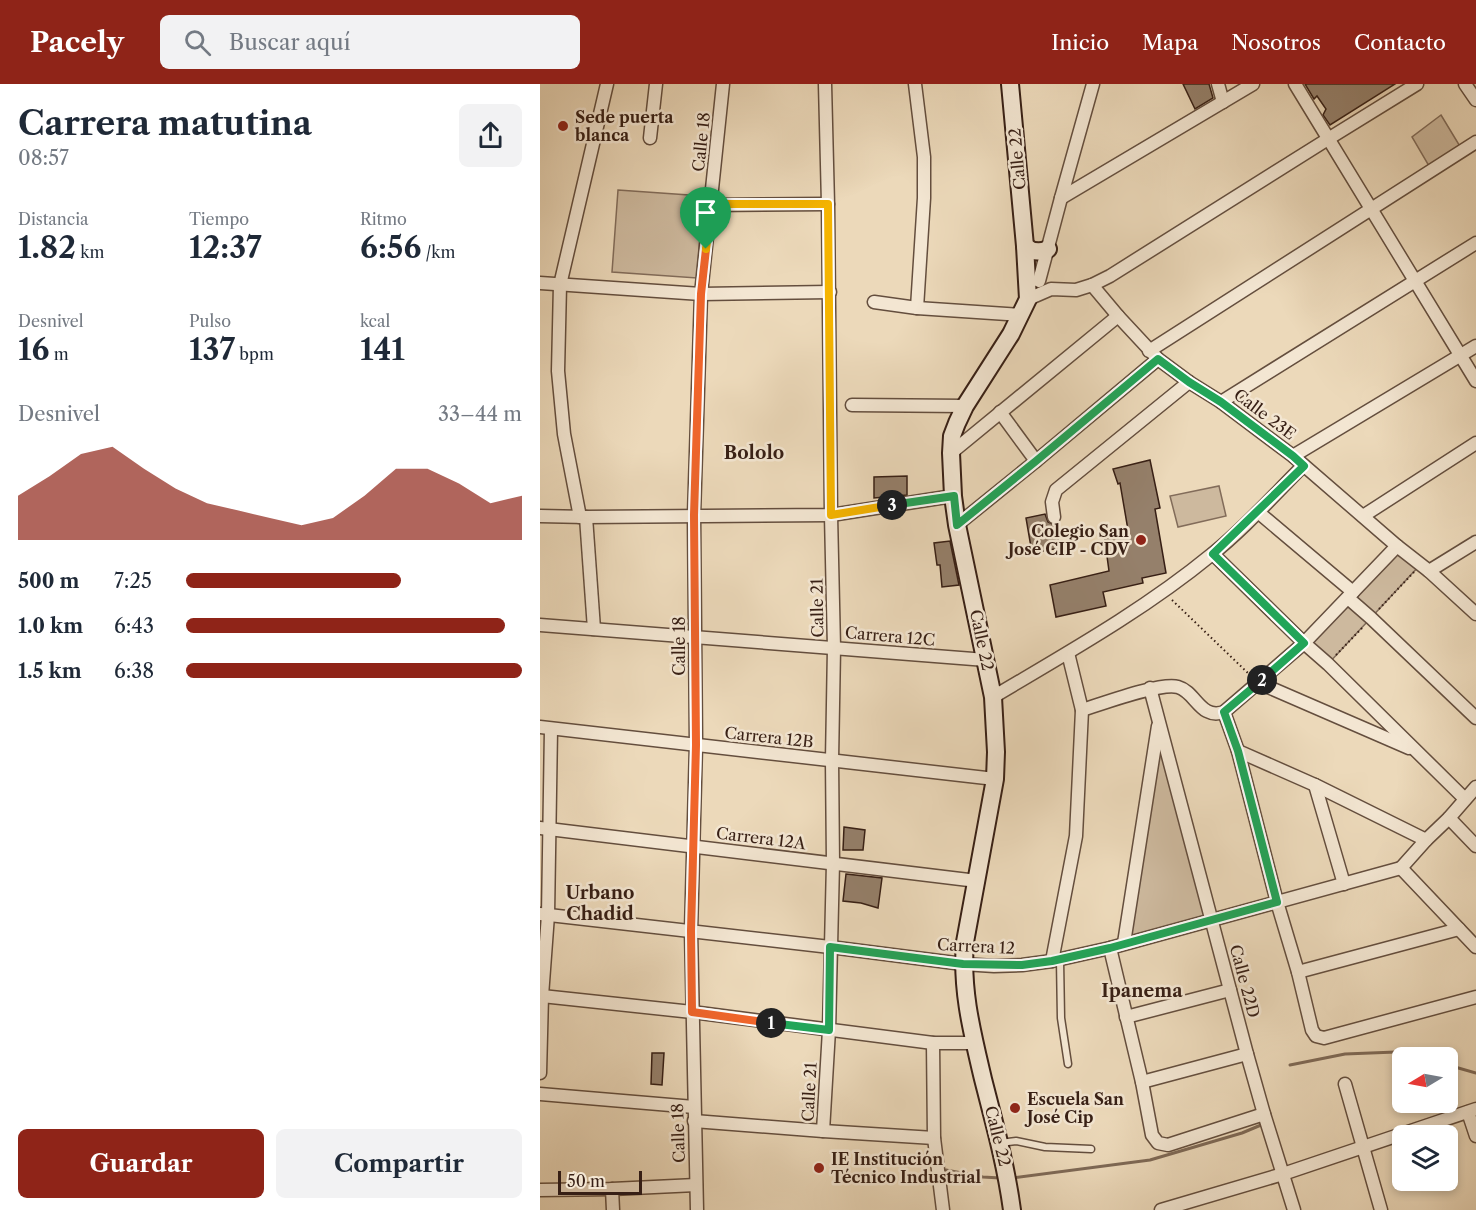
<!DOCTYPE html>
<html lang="es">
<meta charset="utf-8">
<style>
:root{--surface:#fff;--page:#f2f2f3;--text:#1f2937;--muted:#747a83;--accent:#8f2418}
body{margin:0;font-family:"Libre Caslon Text",serif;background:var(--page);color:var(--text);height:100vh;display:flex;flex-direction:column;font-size:22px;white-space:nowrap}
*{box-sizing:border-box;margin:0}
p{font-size:20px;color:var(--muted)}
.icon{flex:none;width:33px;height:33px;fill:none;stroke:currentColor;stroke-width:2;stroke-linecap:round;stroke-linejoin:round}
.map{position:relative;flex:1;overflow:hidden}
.side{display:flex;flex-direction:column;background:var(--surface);width:540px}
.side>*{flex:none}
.needle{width:39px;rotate:260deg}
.buttons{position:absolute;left:852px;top:963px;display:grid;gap:12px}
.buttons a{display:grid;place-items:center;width:66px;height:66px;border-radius:9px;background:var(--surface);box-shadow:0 3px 9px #0003;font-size:30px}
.scale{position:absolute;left:18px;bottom:15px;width:84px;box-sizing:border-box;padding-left:6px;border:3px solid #371f15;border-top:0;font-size:16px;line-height:21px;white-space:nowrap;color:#371f15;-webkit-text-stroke:4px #f3e6d2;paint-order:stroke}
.pin{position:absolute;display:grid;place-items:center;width:51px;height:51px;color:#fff;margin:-62px -26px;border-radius:50% 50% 50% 0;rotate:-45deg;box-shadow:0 0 6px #0007}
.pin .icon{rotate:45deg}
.km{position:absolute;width:30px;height:30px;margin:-15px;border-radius:50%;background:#222;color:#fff;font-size:16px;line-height:30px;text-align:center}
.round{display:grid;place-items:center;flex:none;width:63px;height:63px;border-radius:9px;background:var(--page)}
.overview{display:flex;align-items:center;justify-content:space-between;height:102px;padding:0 18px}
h1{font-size:33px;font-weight:800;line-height:45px}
.stats{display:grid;grid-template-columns:repeat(3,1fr);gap:9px;height:102px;padding:6px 18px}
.stats div{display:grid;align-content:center}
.stats b{font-size:30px;font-weight:800}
.stats small{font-size:16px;font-weight:400}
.stats p{font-size:16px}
.chart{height:168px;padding:12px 18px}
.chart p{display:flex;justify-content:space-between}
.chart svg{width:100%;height:108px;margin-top:6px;fill:var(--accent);opacity:.7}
.button{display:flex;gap:12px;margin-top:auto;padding:12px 18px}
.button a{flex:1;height:69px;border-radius:9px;background:var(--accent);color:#fff;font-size:24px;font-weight:800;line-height:69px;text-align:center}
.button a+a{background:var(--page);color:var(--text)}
ul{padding:0 18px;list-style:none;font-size:20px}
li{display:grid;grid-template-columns:96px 72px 1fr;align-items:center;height:45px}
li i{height:15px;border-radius:8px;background:var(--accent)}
header{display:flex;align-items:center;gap:36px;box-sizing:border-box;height:84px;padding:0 30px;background:var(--accent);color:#fff}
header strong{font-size:28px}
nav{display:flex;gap:33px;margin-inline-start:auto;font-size:21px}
.search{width:420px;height:54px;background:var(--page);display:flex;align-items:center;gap:15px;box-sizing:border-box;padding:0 21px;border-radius:9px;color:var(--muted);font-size:22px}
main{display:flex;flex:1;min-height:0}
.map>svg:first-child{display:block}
.green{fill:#cdb99e;stroke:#826c5a;stroke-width:1.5}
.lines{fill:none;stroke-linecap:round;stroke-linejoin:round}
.stream{stroke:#7e6956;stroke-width:3}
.building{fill:#95806b;stroke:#371f15;stroke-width:1.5}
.lane-casing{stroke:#644e3e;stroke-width:9}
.street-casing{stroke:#644e3e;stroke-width:15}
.secondary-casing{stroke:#371f15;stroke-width:20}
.path{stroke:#371f15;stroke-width:2;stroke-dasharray:1.5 3;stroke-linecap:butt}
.lane{stroke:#f3e6d2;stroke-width:6}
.street{stroke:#f3e6d2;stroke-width:12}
.secondary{stroke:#f3e6d2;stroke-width:16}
.split-1-casing{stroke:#fff;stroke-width:12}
.split-2-casing{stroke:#fff;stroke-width:12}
.split-3-casing{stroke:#fff;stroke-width:12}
.split-4-casing{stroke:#fff;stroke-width:12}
.split-1{stroke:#f0652b;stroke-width:8}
.split-2{stroke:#22a559;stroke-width:8}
.split-3{stroke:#22a559;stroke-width:8}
.split-4{stroke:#f5b400;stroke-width:8}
.poi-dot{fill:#8f2418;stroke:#f3e6d2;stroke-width:2}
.labels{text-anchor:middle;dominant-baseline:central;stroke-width:5;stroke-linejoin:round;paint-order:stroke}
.poi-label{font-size:16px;font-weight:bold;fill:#371f15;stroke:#f3e6d2;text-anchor:start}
.street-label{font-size:16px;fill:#371f15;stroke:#f3e6d2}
.neighbourhood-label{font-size:18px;font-weight:bold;fill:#371f15;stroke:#f3e6d2}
</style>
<header>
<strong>Pacely</strong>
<div class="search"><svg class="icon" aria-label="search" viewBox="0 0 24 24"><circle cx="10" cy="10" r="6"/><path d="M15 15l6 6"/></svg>Buscar aquí</div>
<nav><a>Inicio</a><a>Mapa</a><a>Nosotros</a><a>Contacto</a></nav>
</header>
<main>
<section class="side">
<div class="overview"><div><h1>Carrera matutina</h1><p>08:57</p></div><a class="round"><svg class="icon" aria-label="share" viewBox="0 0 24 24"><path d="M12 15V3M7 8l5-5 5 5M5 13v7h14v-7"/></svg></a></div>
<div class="stats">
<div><p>Distancia</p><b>1.82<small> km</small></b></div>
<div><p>Tiempo</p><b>12:37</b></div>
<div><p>Ritmo</p><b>6:56<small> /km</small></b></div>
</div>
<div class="stats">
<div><p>Desnivel</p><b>16<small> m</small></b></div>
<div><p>Pulso</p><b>137<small> bpm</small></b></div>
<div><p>kcal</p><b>141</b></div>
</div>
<div class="chart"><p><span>Desnivel</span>33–44 m</p>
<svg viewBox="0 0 160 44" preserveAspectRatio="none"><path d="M0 44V26L10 18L20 9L30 6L40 15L50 23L60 29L70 32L80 35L90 38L100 35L110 26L120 15L130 15L140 21L150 29L160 26V44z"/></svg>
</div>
<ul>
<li><b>500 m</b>7:25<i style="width:64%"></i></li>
<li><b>1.0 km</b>6:43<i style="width:95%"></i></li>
<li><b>1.5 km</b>6:38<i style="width:100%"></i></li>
</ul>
<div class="button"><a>Guardar</a><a>Compartir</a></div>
</section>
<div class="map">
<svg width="936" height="1126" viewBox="0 0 936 1126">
<rect width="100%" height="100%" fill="#ecd9ba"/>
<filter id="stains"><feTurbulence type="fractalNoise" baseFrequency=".00333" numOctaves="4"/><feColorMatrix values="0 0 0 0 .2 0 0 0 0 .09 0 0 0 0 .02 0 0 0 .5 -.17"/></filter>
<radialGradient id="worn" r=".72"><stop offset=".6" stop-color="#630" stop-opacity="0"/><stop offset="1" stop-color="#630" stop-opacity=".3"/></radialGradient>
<g class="green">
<path d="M901,31L921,64L889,82L872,53Z"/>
<path d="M78,106L163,112L157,194L72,188Z"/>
<path d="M679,402L686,432L638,443L630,412Z"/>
<path d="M857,462L880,481L788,580L764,559Z"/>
<path d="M618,638L671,836L584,859Z"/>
</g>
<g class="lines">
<g class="stream">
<path d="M750,981L805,970L856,968L877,974"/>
<path d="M908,981L936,989"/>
<path d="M406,1086L443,1093L460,1094"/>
<path d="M473,1094L610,1076L702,1049L721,1041"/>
</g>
</g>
<g class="building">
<path d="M643,0H669L673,14L655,25Z"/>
<path d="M765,0H855L790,41L783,31L786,25L777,12L774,15Z"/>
<path d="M610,376L620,424L615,425L626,489L602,494L603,499L563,508L566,522L516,533L510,501L569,487L564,450L588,446L580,399L578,400L573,385Z"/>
<path d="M367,392V411L334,414V393Z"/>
<path d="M505,430L508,438L515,441L520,464L492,469L486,434Z"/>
<path d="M410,457L419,501L402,503L400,481H397L394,459Z"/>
<path d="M304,743L325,746L323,766H303Z"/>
<path d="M306,790L342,794L338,824L321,819L303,817Z"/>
<path d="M112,969H124L122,1001L111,1000Z"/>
</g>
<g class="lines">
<g class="lane-casing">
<g id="lane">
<path d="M520,876L521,934L528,980"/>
<path d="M460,1059L476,1057L505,1063L551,1065"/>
</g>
</g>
<g class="street-casing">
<g id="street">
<path d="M375,0L384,73V114L377,224"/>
<path d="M678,0L683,18"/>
<path d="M755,0L936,297"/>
<path d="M925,0L936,16"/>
<path d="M110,54L116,0"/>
<path d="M521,114L713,0"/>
<path d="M172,121L288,120"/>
<path d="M499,197L521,114L553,0"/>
<path d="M0,199L161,210L290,208"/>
<path d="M552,201L578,232L618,275L649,298L681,318L753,372L857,462L889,487L936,530"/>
<path d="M488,215L511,205L536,206L552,201L570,192L788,55L877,0"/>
<path d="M334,218L377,224L481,231"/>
<path d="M609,267L936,58"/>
<path d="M681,318L936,159"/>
<path d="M312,321L425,322"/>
<path d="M460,328L496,377"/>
<path d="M411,369L578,232"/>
<path d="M753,372L936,262"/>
<path d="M718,428L813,508"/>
<path d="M0,432L46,433L291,431L413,412"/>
<path d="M823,432L936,359"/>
<path d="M40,433L24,350L18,287L20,201L67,0"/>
<path d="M46,433L54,545"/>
<path d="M514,433L512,418L516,406L649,298"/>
<path d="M417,441L496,377L618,275"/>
<path d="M673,470L764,559L788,580L925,715"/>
<path d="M889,487L936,458"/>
<path d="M808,514L831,534L936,634"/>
<path d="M0,541L446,576"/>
<path d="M719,599L869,664"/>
<path d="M610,604L707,970L724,1030L754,1126"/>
<path d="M453,613C527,569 604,526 671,471C704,445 733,412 763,382"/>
<path d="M542,626C562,620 620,598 638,603C656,608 660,636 684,628L764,559L857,462"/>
<path d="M684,628L698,667L737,818L758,888L772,946L776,952L784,954L936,913"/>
<path d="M0,643L455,695"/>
<path d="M698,667L775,701L886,756"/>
<path d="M775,701L804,800"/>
<path d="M909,734L936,762"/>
<path d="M0,744L437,797"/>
<path d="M861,784L886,756L909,734L936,703"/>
<path d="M861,784L936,863"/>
<path d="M0,830L290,863L423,880L454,882L482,881L512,877L570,864L861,784"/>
<path d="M584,859L618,642"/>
<path d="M570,864L602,998L612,1051L618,1059L628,1061L724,1030"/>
<path d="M512,877L536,752L542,626L528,569"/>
<path d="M758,888L919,845"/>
<path d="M2,912L152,928L393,959H434"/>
<path d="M586,933L690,906"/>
<path d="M393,959L394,1054L403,1126"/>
<path d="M0,989L2,912L8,831L11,645"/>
<path d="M602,998L707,970"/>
<path d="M805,1000L841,1126"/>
<path d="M0,1010L154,1023"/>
<path d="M928,1028L936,1052"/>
<path d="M154,1037L283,1047L394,1054"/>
<path d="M283,1047L289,946L293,779L292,676L294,564L291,431L288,120L285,0"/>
<path d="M72,1105L73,1126"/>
<path d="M0,1106L72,1105L156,1101"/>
<path d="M157,1126L151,847L156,661L154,431L161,210L183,0"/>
<path d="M621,1126L743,1090L936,1025"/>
</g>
</g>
<g class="secondary-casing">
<g id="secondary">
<path d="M470,0L485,162L488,215L471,250L425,322L417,339L412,352L411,369L413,412L417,441L453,613L456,668L455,695L425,858C421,906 432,948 443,995C454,1038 466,1081 472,1126"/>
<path d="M485,162C492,168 500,169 508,165"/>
</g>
</g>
<g class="path">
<path d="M632,516L710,591"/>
<path d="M839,525L874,488"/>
<path d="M796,571L823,543"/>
</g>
<use href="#lane" class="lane"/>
<use href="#street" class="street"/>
<use href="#secondary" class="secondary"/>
</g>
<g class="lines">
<g class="split-1-casing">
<path id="split-1" d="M166,165L161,210L154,431L156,661L151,847L152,928L231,939"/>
</g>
<g class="split-2-casing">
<path id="split-2" d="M231,939L289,946L290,863L423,880L482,881L512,877L570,864L737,818L698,667L684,628L722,596"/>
</g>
<g class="split-3-casing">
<path id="split-3" d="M352,421L414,412L417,441L496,377L618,275L649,298L681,318L753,372L764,382L673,470L764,559L722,596"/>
</g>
<g class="split-4-casing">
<path id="split-4" d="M166,165L172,120H288L291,431L352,421"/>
</g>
<use href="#split-1" class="split-1"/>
<use href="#split-2" class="split-2"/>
<use href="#split-3" class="split-3"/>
<use href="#split-4" class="split-4"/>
</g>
<g class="poi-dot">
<circle cx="23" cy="42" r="6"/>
<circle cx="601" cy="456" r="6"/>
<circle cx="475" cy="1024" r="6"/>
<circle cx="279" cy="1084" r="6"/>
</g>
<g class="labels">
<g class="poi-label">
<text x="35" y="33">Sede puerta<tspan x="35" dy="18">blanca</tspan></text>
<text x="589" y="447" text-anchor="end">Colegio San<tspan x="589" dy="18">José CIP - CDV</tspan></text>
<text x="487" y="1015">Escuela San<tspan x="487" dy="18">José Cip</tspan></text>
<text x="291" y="1075">IE Institución<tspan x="291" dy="18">Técnico Industrial</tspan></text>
</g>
<g class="street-label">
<text transform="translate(161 58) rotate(-84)">Calle 18</text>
<text transform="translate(477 75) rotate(-95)">Calle 22</text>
<text transform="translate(725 330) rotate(37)">Calle 23E</text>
<text transform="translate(277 524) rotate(-91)">Calle 21</text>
<text transform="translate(350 552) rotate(5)">Carrera 12C</text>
<text transform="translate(442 556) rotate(78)">Calle 22</text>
<text transform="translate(139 562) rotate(-90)">Calle 18</text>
<text transform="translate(229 653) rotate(6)">Carrera 12B</text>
<text transform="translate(221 754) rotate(7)">Carrera 12A</text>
<text transform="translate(436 862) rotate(3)">Carrera 12</text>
<text transform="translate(705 897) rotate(75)">Calle 22D</text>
<text transform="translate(269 1008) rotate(-87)">Calle 21</text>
<text transform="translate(138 1049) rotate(-92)">Calle 18</text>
<text transform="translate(458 1052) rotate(76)">Calle 22</text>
</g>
<g class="neighbourhood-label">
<text x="214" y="369">Bololo</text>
<text x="60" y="809">Urbano<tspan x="60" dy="21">Chadid</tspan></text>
<text x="602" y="907">Ipanema</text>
</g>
</g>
<rect width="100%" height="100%" filter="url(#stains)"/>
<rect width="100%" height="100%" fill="url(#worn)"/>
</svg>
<div class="buttons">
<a><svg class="needle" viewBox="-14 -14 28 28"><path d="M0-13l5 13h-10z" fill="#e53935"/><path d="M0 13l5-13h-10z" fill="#747a83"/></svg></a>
<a><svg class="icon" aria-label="layers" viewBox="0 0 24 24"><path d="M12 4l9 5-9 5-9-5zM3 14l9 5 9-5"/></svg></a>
</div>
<div class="scale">50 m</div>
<div class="pin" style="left:166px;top:165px;background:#1e9e55"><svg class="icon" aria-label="arrive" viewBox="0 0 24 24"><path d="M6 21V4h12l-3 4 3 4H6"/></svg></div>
<b class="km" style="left:231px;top:939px">1</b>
<b class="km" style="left:722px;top:596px">2</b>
<b class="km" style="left:352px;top:421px">3</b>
</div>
</main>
